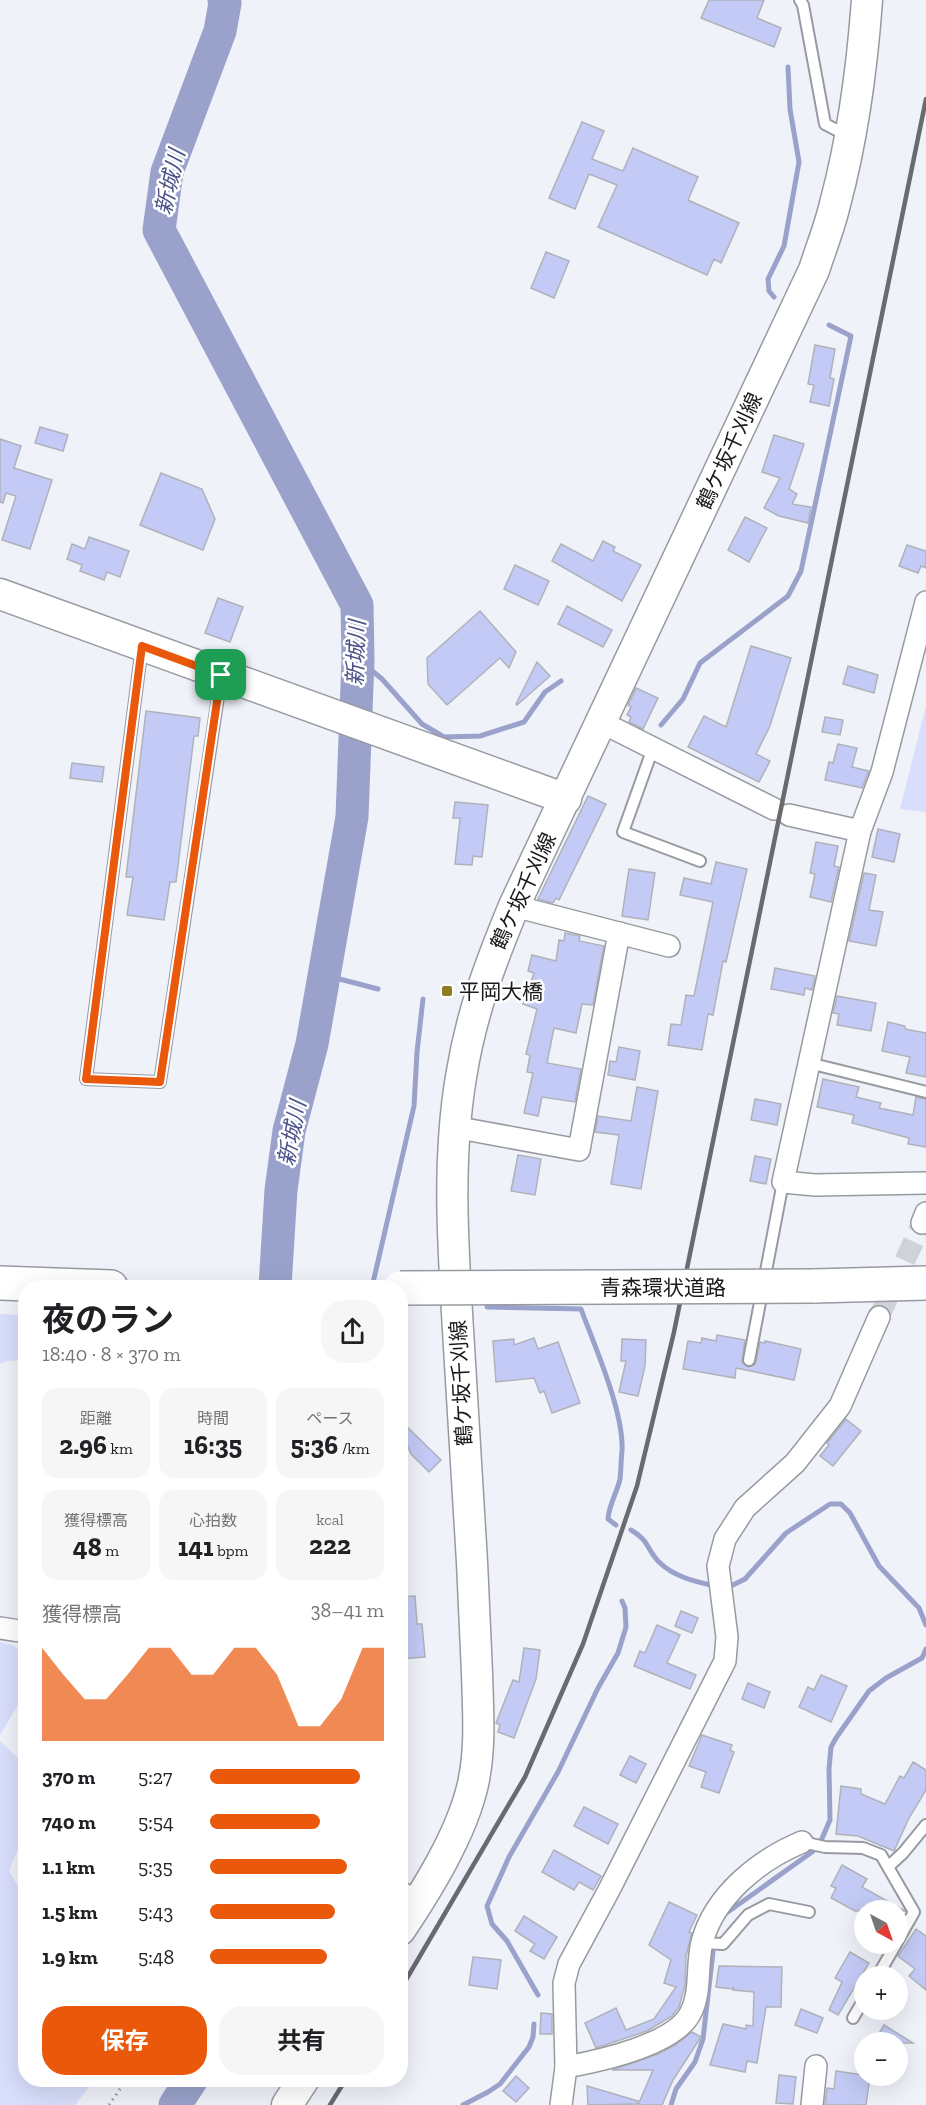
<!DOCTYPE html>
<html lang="ja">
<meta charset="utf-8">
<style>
:root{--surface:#fff;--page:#f6f6f6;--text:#202124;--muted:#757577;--accent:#ea580c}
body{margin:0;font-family:"Zilla Slab","Noto Sans JP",serif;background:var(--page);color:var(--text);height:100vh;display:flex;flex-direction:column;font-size:22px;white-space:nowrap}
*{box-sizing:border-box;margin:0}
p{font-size:20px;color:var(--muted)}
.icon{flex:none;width:33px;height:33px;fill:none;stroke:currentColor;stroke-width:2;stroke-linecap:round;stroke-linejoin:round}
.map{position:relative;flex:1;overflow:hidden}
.details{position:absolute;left:18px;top:1280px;width:390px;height:807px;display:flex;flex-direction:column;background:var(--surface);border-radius:24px;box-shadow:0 6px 24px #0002}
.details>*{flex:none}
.needle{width:39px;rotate:140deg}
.buttons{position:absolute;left:854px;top:1900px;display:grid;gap:12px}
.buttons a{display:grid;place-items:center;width:54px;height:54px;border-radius:50%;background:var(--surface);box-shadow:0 6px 24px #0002;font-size:30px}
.pin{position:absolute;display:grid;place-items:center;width:51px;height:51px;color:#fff;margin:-26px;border-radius:12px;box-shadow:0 3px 9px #0006}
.round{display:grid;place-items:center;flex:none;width:63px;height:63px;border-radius:24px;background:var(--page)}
.head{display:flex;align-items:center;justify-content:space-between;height:102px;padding:0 24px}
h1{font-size:33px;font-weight:700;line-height:45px}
.stats{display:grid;grid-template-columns:repeat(3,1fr);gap:9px;height:102px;padding:6px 24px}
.stats div{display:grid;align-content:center;border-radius:15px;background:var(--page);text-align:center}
.stats b{font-size:26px;font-weight:700}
.stats small{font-size:16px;font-weight:400}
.stats p{font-size:16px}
.chart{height:168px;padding:12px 24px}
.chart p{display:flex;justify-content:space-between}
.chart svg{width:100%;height:108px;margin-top:6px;fill:var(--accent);opacity:.7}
.action{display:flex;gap:12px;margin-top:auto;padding:12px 24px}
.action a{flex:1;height:69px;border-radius:24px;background:var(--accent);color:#fff;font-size:24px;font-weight:700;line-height:69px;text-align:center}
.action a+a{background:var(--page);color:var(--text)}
ul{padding:0 24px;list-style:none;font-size:20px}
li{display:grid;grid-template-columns:96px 72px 1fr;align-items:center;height:45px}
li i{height:15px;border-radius:8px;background:var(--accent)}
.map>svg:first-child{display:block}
.green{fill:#d8defb}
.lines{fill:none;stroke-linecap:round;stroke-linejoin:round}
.stream{stroke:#9aa2cb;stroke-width:5}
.river{stroke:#9aa2cb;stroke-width:33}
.building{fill:#c2caf5;stroke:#b0b2ba;stroke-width:1.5}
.street-tunnel{stroke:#d0d2d9;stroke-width:21;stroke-dasharray:21 10;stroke-linecap:butt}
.lane-casing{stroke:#989aa1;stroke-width:14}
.street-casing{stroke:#989aa1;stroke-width:24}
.secondary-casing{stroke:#989aa1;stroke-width:33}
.highway-casing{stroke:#989aa1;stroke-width:36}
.path{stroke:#97989e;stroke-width:3;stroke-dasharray:1.5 4.5;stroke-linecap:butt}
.lane{stroke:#fff;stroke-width:10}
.street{stroke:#fff;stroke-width:21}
.secondary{stroke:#fff;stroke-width:30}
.highway{stroke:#fff;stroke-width:33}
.rail{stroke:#6a6b70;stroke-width:4.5}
.highway-bridge-casing{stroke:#989aa1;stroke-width:36;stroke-linecap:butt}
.highway-bridge{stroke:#fff;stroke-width:33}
.route-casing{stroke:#fff;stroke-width:12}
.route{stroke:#ea580c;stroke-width:8}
.poi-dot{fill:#907d23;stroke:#fff;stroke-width:2}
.labels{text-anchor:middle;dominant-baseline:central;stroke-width:5;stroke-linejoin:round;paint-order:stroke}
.street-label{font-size:21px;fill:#1a1a1d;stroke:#fff}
.poi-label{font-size:21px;fill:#1a1a1d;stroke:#fff;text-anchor:start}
.water-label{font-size:22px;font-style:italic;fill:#4b5289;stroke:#fff}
</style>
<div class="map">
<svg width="926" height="2105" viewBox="0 0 926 2105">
<rect width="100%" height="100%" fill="#f0f2fa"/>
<g class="green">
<path d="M926,706V812L900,809Z"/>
<path d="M0,1314L25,1315V1360L7,1361L0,1364Z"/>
<path d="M0,1642L14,1646L25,1656V1693L0,1735Z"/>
<path d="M0,1741L25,1765V1832L9,1871L25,1898L26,2079H95L75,2105H0Z"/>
</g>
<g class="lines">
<g class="stream">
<path d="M774,297L769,291L768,279L784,246L799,162L790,109L788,67"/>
<path d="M358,659L382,679L422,724L444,737L480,736L524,722L545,692L561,681"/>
<path d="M661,725L683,699L700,663L788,596L801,571L851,336L829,325"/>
<path d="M324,975L378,989"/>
<path d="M372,1287L414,1106L417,1052L423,999"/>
<path d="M487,1307L581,1309C595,1347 624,1412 622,1451C621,1460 621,1470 620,1479C617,1493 609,1504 608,1519L616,1525"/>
<path d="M631,1530C649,1540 647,1550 659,1562C673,1576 693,1581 711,1585"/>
<path d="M727,1585H733L745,1579L786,1533L830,1504H841L850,1513L879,1566L919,1608L926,1625"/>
<path d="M723,1917L725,1914L812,1852L820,1843L830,1820L829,1769L831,1747L836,1738L869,1691L886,1678L922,1658L926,1649"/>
<path d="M538,1995L507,1941L492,1924L487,1906L509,1857L558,1772L598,1688L618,1653L626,1627L625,1608L622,1601"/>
<path d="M463,2105L488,2092L500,2084L529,2047L533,2037L534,2024"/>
<path d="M671,2105L676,2089L695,2062L703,2039L713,1952"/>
</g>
<g class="river">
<path d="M224,0L225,3L220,31L167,172L159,230L357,605L358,659L352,817L312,1044L289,1131L281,1190L275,1287"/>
<path d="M175,2105L192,2079"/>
</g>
</g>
<g class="building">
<path d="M709,0H764L757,18L781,28L774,47L701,18Z"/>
<path d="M582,122L604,131L592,159L623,171L633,148L698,177L688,200L739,223L721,263L714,259L707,275L598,227L617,185L589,174L575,209L549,198Z"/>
<path d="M546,252L569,261L554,298L531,288Z"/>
<path d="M815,345L835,349L830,378L834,379L829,406L810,402L814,385L808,384Z"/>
<path d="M40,427L68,435L63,451L35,443Z"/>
<path d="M774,435L804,444L789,489L797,494L792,504L811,507L808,523L779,516L764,508L780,478L762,472Z"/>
<path d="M0,439L21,446L14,468L52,480L30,549L2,540L16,496L6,493L3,503L0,502Z"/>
<path d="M161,473L202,489L215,519L203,550L140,525Z"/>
<path d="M745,517L767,528L749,562L728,550Z"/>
<path d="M89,537L129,551L120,577L107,572L104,580L80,571L82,565L67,559L72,544L85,549Z"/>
<path d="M603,541L615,547L613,551L641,565L622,601L552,561L561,544L593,561Z"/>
<path d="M907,545L926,551V568L921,566L918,573L899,566Z"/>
<path d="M515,565L549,581L538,605L504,589Z"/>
<path d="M218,598L243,607L230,642L205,633Z"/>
<path d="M567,606L612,630L603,647L558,624Z"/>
<path d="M480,611L516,652L509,668L500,658L447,705L428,684L427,658Z"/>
<path d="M751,646L791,658L770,726L756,754L770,761L759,782L688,747L704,716L726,727Z"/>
<path d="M537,662L550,676L517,705L516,704Z"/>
<path d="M848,666L878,675L874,693L843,684Z"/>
<path d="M636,688L658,698L643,729L629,722L631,717L627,715L631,707L628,705Z"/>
<path d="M146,711L200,718L198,736H194L176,882H170L164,920L127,915L133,877H126Z"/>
<path d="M825,717L843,720L840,735L822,732Z"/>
<path d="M838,744L857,748L852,767L869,771L862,788L825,780L829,762L833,763Z"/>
<path d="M72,763L104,767L102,782L70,778Z"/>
<path d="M588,796L606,804L559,900L556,898L553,903L538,899Z"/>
<path d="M455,802L488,805L482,857L473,856L472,865L455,864L460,818H453Z"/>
<path d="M878,829L900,834L894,862L872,857Z"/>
<path d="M816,842L838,846L834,866L839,867L831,902L810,897L815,874L810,873Z"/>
<path d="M716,862L747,869L726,962L723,961L713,1015L708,1014L702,1050L668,1045L671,1024L681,1025L686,995L694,996L713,902L680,895L684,878L711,884Z"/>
<path d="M629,869L655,873L648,920L622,916Z"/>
<path d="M864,873L876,875L869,910L883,912L876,946L849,941Z"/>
<path d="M565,933L580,936L579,941L604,946L593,1005L582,1004L576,1033L554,1028L547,1063L581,1069L575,1102L542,1097L538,1116L524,1113L533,1073L527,1072L530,1055L526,1054L537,1009L523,1004L534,973L528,971L532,955L556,961L559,940L564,941Z"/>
<path d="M775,968L815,976L812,990L805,988L804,995L771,989Z"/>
<path d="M837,996L876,1003L871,1031L837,1025L839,1014L833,1013Z"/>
<path d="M888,1022L905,1026V1029L926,1033V1077L906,1073L910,1057L882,1051Z"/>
<path d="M619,1047L640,1051L635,1080L608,1075L610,1061L616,1062Z"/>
<path d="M823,1079L859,1087L856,1097L881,1103L879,1108L913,1115L916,1097L926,1099V1147L908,1144L909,1138L852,1123L854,1115L817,1107Z"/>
<path d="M637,1087L658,1091L641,1189L611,1184L619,1135L595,1132L598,1116L631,1121Z"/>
<path d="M755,1099L781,1104L777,1125L751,1120Z"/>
<path d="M518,1155L541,1159L535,1195L511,1191Z"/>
<path d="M755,1156L771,1159L766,1184L750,1181Z"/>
<path d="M717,1335L745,1340L742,1362L748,1367L754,1365L756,1362L760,1342L765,1343V1341L801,1349L794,1380L736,1368L735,1378L683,1369L688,1341L701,1343L702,1338L716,1341Z"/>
<path d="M534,1338L538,1349L558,1342L580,1403L552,1413L544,1391L540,1393L534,1378L496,1382L493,1341L514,1339V1345Z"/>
<path d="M622,1339L646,1340L645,1366L638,1396L619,1392L626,1361H621Z"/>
<path d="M846,1419L861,1431L833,1466L820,1456L829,1445L827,1443Z"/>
<path d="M400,1420L441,1460L429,1472L411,1454L400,1428Z"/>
<path d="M415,1596L417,1624H422L425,1657L400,1659V1597Z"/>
<path d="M681,1611L698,1618L692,1633L675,1626Z"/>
<path d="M657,1625L680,1635L667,1663L696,1675L690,1689L634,1666L640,1651L645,1653Z"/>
<path d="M524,1648L540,1650L536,1679L514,1738L498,1732L500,1725L496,1723L513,1680L519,1682Z"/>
<path d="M821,1675L847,1686L831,1722L799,1707L808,1687L814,1690Z"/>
<path d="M748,1683L770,1692L764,1708L742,1699Z"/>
<path d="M702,1735L732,1745L730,1750L734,1752L719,1793L701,1787L706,1772L689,1766Z"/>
<path d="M630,1756L646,1764L636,1783L620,1775Z"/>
<path d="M913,1762L926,1770V1790L909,1818L894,1851L858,1836L836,1834L841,1786L861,1789V1794L885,1804L900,1776L904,1778Z"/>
<path d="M584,1807L618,1824L608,1844L574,1826Z"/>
<path d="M554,1850L601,1876L593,1890L579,1882L574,1890L542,1872Z"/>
<path d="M842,1865L867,1879L862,1887L905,1911H855L831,1898L836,1888L831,1886Z"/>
<path d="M669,1902L697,1915L689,1932L692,1933L686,1956L685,1986L679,2007L672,2016L647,2031L596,2048L585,2023L616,2008L626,2030L654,2019L676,1987L664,1983L671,1960L649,1945Z"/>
<path d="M524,1916L557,1937L544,1959L530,1951L535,1944L515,1931Z"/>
<path d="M916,1929L926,1936V1990L909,1976L915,1969L898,1956Z"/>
<path d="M850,1952L869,1963L838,2015L829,2010L842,1982L835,1978Z"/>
<path d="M473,1957L501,1960L497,1989L469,1985Z"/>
<path d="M719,1966L782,1967L781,2007H766L757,2063L747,2061L745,2072L710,2065L723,2024L746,2029V2025L753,2026L754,1992L733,1990L734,1987L732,1989L716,1987Z"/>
<path d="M801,2009L823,2018L817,2033L795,2025Z"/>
<path d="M541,2013L552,2014V2034H540Z"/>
<path d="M884,2025L913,2043H873Z"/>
<path d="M692,2032L701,2037L673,2080L662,2105H638L653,2070H612L658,2054L675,2045Z"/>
<path d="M836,2071L870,2076L866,2105H825L827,2088L834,2089Z"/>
<path d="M779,2075L796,2077L793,2104L776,2103Z"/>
<path d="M516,2076L529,2088L516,2102L503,2091Z"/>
<path d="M587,2086L638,2101L637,2104L588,2105Z"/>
</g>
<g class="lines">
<path class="street-tunnel" d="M879,1317L922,1223"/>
<g class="lane-casing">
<g id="lane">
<path d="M800,0L803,5L825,124L848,136"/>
<path d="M142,646L86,1079L160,1082L221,677"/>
<path d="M653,748L623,832L700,861"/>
<path d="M809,1063L926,1092"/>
<path d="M749,1360L783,1182"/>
<path d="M802,1842L825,1847L863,1848L881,1855L914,1912L897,1942"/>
<path d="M889,1866L903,1853L926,1825"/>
<path d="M702,1943L723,1944L748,1915L769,1904L809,1912"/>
<path d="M877,1977L896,1944"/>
<path d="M853,2018L864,1999"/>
</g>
</g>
<g class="street-casing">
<g id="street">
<path d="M926,602L882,772L860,831L783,1182L815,1185L926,1183"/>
<path d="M601,722L774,809"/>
<path d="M789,815L860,831"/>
<path d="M514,906L669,946"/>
<path d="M454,1127L579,1150L619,933"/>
<path d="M922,1223L926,1213"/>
<path d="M0,1628L26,1632"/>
<path d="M400,1892L419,1902"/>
<path d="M566,2067C599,2061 673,2045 690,2014C702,1992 696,1966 702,1942C715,1895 759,1860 802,1842"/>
<path d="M561,2105L566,2067L564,1983L569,1964L609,1890L725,1661L727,1637L718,1566L725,1539L745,1508L795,1463L840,1406L879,1317"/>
<path d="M812,2105L816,2066"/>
</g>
</g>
<g class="secondary-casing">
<g id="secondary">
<path d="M0,594L566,799"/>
<path d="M400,1930C428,1888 462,1833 473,1784C481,1747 478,1711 477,1673C475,1636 474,1599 472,1562C467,1485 462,1408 458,1330C453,1246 447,1161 461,1077C471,1014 490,964 514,906L814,270C821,248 830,226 835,204C853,137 862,69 867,0"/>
<path d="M287,2105L304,2079"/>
</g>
</g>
<g class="highway-casing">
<g id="highway">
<path d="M0,1283L111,1287"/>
<path d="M814,1286L926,1283"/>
</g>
</g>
<path class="path" d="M109,2105L127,2079"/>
<use href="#lane" class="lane"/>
<use href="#street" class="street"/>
<use href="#secondary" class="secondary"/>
<use href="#highway" class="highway"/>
<g class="rail">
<path d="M400,1990L525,1777L583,1644L637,1486L674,1332L926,99"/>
<path d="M330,2105L346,2079"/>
</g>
<g class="highway-bridge-casing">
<path id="highway-bridge" d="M400,1288L814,1286"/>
</g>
<use href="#highway-bridge" class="highway-bridge"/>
</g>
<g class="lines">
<g class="route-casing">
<path id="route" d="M142,646L221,675L160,1082L86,1079Z"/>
</g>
<use href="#route" class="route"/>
</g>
<rect class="poi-dot" x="441" y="985" width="12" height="12" rx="3"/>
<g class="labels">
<g class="street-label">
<text transform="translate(729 451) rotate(-65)">鶴ケ坂千刈線</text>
<text transform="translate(523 891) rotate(-65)">鶴ケ坂千刈線</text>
<text x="663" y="1287">青森環状道路</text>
<text transform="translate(461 1383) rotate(-93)">鶴ケ坂千刈線</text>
</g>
<g class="poi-label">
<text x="459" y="991">平岡大橋</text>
</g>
<g class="water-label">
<text transform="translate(170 182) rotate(-77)">新城川</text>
<text transform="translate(356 653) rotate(-88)">新城川</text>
<text transform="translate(292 1133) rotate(-79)">新城川</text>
</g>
</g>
</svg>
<div class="buttons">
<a><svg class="needle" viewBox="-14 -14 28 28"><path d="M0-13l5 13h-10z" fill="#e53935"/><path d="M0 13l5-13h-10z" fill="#757577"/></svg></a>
<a>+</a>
<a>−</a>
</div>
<div class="pin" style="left:221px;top:675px;background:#1e9e55"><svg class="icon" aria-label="arrive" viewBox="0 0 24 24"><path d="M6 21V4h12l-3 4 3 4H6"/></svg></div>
<section class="details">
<div class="head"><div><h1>夜のラン</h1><p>18:40 · 8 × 370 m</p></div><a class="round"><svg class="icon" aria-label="share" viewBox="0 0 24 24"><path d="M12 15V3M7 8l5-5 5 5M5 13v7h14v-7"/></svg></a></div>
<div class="stats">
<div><p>距離</p><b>2.96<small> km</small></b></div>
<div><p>時間</p><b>16:35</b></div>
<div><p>ペース</p><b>5:36<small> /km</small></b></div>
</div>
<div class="stats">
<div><p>獲得標高</p><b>48<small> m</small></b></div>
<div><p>心拍数</p><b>141<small> bpm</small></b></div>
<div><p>kcal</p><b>222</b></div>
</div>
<div class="chart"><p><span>獲得標高</span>38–41 m</p>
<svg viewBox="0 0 160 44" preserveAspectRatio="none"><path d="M0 44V6L10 17L20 27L30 27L40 17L50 6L60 6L70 17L80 17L90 6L100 6L110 17L120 38L130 38L140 27L150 6L160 6V44z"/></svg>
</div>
<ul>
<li><b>370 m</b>5:27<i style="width:86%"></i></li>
<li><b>740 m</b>5:54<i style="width:63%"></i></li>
<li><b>1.1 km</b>5:35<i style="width:79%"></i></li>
<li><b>1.5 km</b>5:43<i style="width:72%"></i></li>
<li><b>1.9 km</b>5:48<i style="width:67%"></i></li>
</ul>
<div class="action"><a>保存</a><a>共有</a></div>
</section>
</div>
